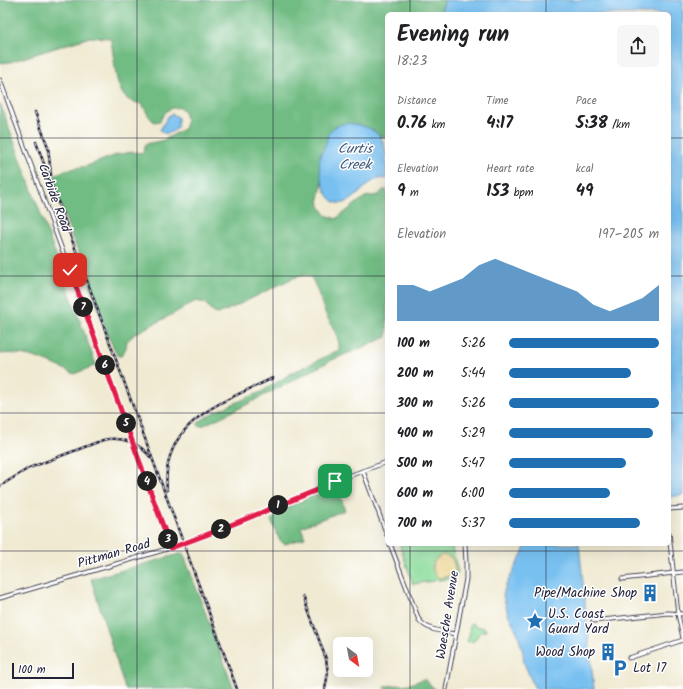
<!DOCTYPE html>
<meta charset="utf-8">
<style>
:root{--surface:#fff;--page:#f6f6f6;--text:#202124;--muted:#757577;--accent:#1f6fb2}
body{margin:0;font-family:Kalam,sans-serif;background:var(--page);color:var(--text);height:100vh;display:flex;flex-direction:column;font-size:15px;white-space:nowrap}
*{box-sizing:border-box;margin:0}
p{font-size:13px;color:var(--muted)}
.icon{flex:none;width:22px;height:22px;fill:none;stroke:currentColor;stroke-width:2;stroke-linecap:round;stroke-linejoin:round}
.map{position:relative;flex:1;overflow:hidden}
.details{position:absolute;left:385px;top:12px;width:286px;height:534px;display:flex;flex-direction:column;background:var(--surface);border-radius:6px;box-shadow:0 4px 16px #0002}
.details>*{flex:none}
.needle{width:26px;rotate:148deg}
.tools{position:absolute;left:333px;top:637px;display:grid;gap:8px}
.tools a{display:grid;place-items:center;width:40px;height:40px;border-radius:6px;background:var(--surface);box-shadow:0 4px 16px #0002;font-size:20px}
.scale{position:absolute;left:12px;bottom:10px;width:62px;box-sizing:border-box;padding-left:4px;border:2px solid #22223b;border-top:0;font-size:11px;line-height:14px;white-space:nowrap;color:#22223b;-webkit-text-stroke:3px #fff;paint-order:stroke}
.pin{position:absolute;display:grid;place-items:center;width:34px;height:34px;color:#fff;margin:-17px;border-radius:8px;box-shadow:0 2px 6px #0006}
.km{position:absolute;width:20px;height:20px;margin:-10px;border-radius:50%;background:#222;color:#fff;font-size:11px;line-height:20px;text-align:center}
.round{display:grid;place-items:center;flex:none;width:42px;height:42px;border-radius:6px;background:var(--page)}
.head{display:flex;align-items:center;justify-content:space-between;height:68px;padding:0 12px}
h1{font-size:22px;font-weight:600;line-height:30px}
.figures{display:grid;grid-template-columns:repeat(3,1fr);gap:6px;height:68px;padding:4px 12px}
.figures div{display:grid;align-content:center}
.figures b{font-size:17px;font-weight:600}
.figures small{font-size:11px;font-weight:400}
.figures p{font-size:11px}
.chart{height:112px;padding:8px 12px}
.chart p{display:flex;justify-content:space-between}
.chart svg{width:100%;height:72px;margin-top:4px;fill:var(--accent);opacity:.7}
ul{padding:0 12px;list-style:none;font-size:13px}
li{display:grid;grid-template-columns:64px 48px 1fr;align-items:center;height:30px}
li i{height:10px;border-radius:5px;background:var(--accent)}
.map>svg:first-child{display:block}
.green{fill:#8cdc9b;stroke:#577f6b}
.forest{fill:#71bc83;stroke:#4a6f5f}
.sand{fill:#eeda9e;stroke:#887e6c}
.water{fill:#77c0f0;stroke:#4c7196}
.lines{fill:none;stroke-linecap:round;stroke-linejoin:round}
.minor-casing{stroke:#414052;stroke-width:5}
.minor{stroke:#fff;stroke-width:3}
.rail-casing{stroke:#22223b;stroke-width:2.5}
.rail{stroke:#fff;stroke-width:1;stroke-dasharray:3;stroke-linecap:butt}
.route-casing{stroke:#fff;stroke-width:8}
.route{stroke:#e11d48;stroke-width:5}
.grid{fill:none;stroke:#22223b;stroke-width:1;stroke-opacity:0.55}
.labels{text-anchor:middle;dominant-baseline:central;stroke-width:3;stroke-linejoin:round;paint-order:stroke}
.street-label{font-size:13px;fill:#22223b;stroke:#fff}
.poi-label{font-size:13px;fill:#22223b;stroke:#fff;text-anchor:end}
.water-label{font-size:14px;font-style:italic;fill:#40597a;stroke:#fff}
</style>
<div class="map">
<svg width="683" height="689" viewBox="0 0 683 689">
<rect width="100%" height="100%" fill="#fff"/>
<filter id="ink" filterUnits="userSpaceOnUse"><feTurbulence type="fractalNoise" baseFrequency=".025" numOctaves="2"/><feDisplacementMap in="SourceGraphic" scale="8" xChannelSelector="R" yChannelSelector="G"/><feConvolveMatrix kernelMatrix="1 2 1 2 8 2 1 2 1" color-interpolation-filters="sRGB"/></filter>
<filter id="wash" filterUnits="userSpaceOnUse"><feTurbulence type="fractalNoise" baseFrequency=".012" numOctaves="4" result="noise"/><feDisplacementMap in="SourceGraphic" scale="16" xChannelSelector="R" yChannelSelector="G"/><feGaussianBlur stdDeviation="0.9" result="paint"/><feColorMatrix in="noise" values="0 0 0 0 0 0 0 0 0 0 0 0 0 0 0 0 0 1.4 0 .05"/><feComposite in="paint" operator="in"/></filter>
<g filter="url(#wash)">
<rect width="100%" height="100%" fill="#f0ead2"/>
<g class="green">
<path d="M401,544H451L458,572L453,578L413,584L400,546Z"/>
<path d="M472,623L474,624V626L485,628L486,631L480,632L474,641L468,642L467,640L469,637L470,624Z"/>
</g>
<g class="forest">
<path d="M0,0H445L440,14H387V138L378,135L374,130L325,147L320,156L322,185L319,198L320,206L326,215L336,219L365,197L379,195L383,190H387V337L332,360L240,408L204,425L199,426L197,424L200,421L214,412L261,392L292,373L339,350C341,338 330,324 325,312C320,300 318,289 311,277L305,275L293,278L234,307L218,314L214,313L205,303L196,301L188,305L173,314L136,333L127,341L126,348L121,356H119L117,355L109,338L86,275L84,264L72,238L63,211L56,197L53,179L55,175L65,170L87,166L116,155L132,152L143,153L146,144L164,140L184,129C187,122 186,113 181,108C170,106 165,111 160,121L154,122L148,115L142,104C138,103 133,102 129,100C113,91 115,53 110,38L90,37L10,62L0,63Z"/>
<path d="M0,103L96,365L74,374C50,362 27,351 0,354Z"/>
<path d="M337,486L345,510L301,527L305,538L285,544L280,541L271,520L293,504Z"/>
<path d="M183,553L234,689H125L91,579Z"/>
<path d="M424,679L435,689H385L386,686L410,684Z"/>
</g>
<path class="sand" d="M441,555H445L452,558L456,572L454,575L439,578C433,573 431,568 434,561Z"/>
<g class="water">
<path d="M445,0H683V495L669,497V14H440Z"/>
<path d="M172,114L178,117V127C173,132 166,137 160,130L168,116Z"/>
<path d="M346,123C386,127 387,143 387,179C366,174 357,207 337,203C324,199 317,169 320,157C320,153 324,150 325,146C327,141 327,135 330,131C333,126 341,125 346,123Z"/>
<path d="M525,544H579L594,689H535L524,663L523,653L518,634L508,614L503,595L506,585L524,550Z"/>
</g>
</g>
<g filter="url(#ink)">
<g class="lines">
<g class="minor-casing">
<g id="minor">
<path d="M0,80L171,548"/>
<path d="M363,471L387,535"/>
<path d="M669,509L683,508"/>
<path d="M669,533L678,614L683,638"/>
<path d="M390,544L419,620C428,631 442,631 455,634"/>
<path d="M622,579L683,572"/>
<path d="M0,598L184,544L327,486L335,481L387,462"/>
<path d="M593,621L668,613L683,614"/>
<path d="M629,658L683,640"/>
<path d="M446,689L466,579V563L465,544"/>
</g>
</g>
<use href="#minor" class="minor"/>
<g class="rail-casing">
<g id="rail">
<path d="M35,112L48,147L51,175"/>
<path d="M36,142L237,689"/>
<path d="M0,486L29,468L103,440C121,436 139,442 151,458"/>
<path d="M167,490C160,421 223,402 273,378"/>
<path d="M303,596L326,659L328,673L325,689"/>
</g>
</g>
<use href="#rail" class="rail"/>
</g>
</g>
<g class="lines" filter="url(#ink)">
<g class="route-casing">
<path id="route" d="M70,270L171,548L206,535L327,486L335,481"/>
</g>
<use href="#route" class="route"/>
</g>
<path class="grid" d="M137,0V689M273,0V689M410,0V14M546,0V14M0,138H387M669,138H683M0,276H387M669,276H683M0,413H387M669,413H683M410,544V689M546,544V689M0,551H683"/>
<defs>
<g id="building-bare" transform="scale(1.38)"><path d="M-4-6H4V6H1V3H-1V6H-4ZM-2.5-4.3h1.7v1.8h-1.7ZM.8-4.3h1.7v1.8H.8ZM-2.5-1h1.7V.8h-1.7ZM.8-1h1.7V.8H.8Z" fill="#1f6fb2" stroke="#fff" stroke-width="2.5" paint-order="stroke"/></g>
<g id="sight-bare" transform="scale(1.38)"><path d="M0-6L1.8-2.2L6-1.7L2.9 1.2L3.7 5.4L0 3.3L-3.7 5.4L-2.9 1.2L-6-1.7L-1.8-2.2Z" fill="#1f6fb2" stroke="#fff" stroke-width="2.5" paint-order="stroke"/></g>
<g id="parking-bare" transform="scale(1.38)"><path d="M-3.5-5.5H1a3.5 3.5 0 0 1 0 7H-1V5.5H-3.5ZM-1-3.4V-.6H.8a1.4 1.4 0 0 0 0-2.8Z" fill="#1f6fb2" stroke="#fff" stroke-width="2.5" paint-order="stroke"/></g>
</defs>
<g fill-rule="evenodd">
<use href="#building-bare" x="650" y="593"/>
<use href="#sight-bare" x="535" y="621"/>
<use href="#building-bare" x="608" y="652"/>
<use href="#parking-bare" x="620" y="668"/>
</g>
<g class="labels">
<g class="street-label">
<text transform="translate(54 198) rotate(70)">Carbide Road</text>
<text transform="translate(114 554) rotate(-16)">Pittman Road</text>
<text transform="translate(448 615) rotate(-81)">Waesche Avenue</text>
</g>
<g class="poi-label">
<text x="637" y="593">Pipe/Machine Shop</text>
<text x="548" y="614" text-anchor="start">U.S. Coast<tspan x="548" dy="15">Guard Yard</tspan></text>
<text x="595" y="652">Wood Shop</text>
<text x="633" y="668" text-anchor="start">Lot 17</text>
</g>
<g class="water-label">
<text x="355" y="149">Curtis<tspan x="355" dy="16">Creek</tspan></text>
</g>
</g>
</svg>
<div class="tools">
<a><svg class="needle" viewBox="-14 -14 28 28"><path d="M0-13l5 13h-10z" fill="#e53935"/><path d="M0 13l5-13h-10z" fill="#757577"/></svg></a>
</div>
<div class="scale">100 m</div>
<div class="pin" style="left:335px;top:481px;background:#1e9e55"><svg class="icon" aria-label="arrive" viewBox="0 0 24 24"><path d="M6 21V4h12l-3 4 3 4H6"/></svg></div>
<div class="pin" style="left:70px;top:270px;background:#d93025"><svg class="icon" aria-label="check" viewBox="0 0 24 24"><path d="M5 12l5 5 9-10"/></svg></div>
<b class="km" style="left:278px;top:505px">1</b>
<b class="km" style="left:221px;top:529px">2</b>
<b class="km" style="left:168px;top:539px">3</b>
<b class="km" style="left:147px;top:481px">4</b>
<b class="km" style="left:126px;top:423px">5</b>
<b class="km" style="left:105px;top:365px">6</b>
<b class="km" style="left:83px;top:307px">7</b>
<section class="details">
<div class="head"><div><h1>Evening run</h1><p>18:23</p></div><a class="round"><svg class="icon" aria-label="share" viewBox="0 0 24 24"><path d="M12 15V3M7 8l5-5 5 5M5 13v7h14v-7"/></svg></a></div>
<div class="figures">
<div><p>Distance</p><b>0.76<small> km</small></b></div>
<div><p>Time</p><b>4:17</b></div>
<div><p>Pace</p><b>5:38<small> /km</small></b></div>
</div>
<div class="figures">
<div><p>Elevation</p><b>9<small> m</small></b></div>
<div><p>Heart rate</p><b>153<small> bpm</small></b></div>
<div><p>kcal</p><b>49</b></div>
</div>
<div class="chart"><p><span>Elevation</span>197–205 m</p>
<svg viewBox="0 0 160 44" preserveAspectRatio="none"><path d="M0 44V22L10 22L20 26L30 22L40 18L50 10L60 6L70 10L80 14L90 18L100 22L110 26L120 34L130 38L140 34L150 30L160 22V44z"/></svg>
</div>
<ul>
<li><b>100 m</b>5:26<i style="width:100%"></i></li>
<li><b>200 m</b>5:44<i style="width:81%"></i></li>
<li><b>300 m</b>5:26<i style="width:100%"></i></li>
<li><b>400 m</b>5:29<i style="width:96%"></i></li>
<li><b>500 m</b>5:47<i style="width:78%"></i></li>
<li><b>600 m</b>6:00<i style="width:67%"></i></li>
<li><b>700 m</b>5:37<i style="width:87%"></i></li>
</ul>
</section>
</div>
